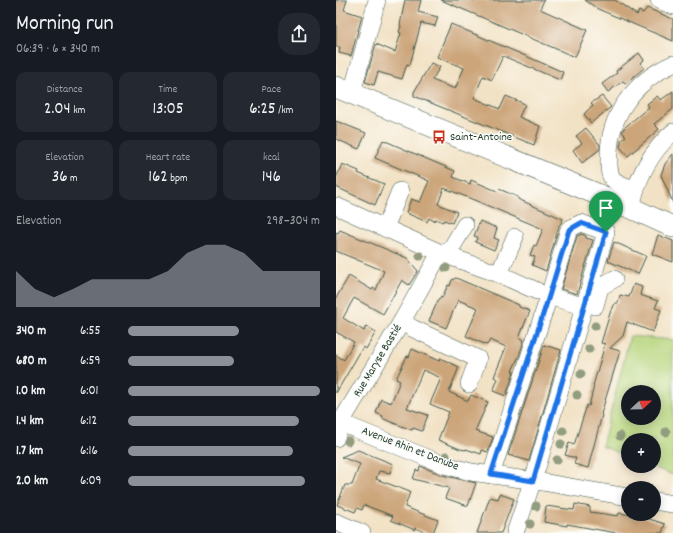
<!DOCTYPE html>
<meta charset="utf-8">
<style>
:root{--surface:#171b24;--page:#242831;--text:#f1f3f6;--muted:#9ea1a6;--accent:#8c9099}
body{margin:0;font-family:Dekko,sans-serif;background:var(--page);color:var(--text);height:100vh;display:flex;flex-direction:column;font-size:15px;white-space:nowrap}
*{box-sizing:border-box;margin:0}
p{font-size:13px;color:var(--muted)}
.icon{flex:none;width:22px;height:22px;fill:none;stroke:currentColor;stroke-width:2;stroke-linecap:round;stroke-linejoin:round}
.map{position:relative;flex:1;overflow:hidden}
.side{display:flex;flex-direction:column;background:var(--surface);width:336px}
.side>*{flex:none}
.needle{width:26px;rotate:68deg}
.controls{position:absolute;left:285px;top:385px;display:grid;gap:8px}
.controls a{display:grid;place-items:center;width:40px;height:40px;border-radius:50%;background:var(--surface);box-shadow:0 2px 10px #0003;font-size:20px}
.pin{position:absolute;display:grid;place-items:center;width:34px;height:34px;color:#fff;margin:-41px -17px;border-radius:50% 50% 50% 0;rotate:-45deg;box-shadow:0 0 4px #0007}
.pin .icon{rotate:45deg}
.round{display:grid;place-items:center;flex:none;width:42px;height:42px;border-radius:16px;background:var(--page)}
.head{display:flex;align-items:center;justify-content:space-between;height:68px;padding:0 16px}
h1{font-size:22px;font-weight:600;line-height:30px}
.stats{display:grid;grid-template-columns:repeat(3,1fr);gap:6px;height:68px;padding:4px 16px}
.stats div{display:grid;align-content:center;border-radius:10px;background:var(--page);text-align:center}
.stats b{font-size:17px;font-weight:600}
.stats small{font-size:11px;font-weight:400}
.stats p{font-size:11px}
.chart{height:112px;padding:8px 16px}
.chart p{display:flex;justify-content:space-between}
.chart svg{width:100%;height:72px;margin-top:4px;fill:var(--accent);opacity:.7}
ul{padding:0 16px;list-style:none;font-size:13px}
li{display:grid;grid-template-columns:64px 48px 1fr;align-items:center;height:30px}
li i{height:10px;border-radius:5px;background:var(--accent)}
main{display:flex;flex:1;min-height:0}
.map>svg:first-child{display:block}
.green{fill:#b5d47a;stroke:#6a8857;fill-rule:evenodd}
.building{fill:#cca57a}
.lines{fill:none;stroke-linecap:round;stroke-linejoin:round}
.minor-casing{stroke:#3f564a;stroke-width:18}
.major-casing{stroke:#3f564a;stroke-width:22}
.minor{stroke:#fff;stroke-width:17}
.major{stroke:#fff;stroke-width:21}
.tree{fill:#929c7f}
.route-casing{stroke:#fff;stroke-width:8}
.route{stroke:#1a73e8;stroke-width:5}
.labels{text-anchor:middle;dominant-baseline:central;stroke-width:3;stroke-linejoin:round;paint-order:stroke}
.poi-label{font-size:12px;fill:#1f3d34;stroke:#fdfcf7;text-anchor:start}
.street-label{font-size:12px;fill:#1f3d34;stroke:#fdfcf7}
</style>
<main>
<section class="side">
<div class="head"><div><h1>Morning run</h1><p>06:39 · 6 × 340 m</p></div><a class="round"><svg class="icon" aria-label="share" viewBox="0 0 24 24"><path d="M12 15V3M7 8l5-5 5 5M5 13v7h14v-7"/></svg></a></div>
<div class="stats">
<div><p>Distance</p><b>2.04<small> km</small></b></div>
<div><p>Time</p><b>13:05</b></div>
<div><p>Pace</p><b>6:25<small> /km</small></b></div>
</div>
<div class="stats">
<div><p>Elevation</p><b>36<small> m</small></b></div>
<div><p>Heart rate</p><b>162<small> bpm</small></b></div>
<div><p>kcal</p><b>146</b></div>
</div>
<div class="chart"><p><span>Elevation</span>298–304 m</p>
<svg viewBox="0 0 160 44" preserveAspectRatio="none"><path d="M0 44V22L10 33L20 38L30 33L40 27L50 27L60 27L70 27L80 22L90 11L100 6L110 6L120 11L130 22L140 22L150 22L160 22V44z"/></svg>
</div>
<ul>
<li><b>340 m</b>6:55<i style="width:58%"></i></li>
<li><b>680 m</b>6:59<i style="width:55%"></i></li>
<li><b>1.0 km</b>6:01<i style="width:100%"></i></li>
<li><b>1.4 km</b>6:12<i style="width:89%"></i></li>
<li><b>1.7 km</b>6:16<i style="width:86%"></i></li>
<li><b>2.0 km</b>6:09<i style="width:92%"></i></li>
</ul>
</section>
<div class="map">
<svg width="337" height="533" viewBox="0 0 337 533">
<rect width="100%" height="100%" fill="#fdfcf7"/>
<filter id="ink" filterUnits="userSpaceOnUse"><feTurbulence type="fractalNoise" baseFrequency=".025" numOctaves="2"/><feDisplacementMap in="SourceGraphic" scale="8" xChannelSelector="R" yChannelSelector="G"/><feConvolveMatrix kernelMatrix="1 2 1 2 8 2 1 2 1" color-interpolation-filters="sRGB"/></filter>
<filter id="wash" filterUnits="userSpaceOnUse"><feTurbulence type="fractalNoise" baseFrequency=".012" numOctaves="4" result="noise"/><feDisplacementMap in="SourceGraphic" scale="16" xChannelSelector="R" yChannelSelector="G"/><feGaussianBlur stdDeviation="0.9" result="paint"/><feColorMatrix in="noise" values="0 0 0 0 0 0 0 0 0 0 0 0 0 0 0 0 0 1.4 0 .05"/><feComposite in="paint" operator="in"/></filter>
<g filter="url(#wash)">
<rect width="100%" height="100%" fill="#f2e2c5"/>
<path class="green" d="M294,336L337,340V475L314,466H318V440H292V457L266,446ZM292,392H318V418H292Z"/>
<g id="blocks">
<g class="building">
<path d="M0,0H11L8,10L26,16L15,56L3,53L4,47H0Z"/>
<path d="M69,0H85L82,12L102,17L99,26L85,23L74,65L71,64L66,79L42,72L38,85L29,82L40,44L59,52L65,33L63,32L65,26L64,25Z"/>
<path d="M105,0H208L204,9L251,30L239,57Z"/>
<path d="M249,0H279L301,15L303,11L307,13L311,8L337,19V41L262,9Z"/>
<path d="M115,24L227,72L224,80L167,56L156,80L147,76L138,98L164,109L170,96L189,104L183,117L204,126L198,145L78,96V92L95,63L104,67L96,80L119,89L128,68L101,57Z"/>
<path d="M303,53L308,60L305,63L308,68L289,84L287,81L272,92L266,84L281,73L280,71Z"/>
<path d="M337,91V109L318,124L323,129L292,156L284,147L285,140L290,136L286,132L288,128L313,107L311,104L321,96L325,100Z"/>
<path d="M266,96L275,107L255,123L248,114L257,105L255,103Z"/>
<path d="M0,121L30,133L23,149L0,139Z"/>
<path d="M250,128L264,145V149L246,163L237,150L246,143L240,136Z"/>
<path d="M47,140L119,171L117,177L134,184L135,180L161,191L163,189L182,197V199L227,219L223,226L210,271L196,265L199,257L194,255L198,245L200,246L207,229L143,202L108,188L102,204L121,212L116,223L108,220L107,222L99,219L98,221L93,218L91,222L70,213L75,199L84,202L93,181L39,158Z"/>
<path d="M337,154V203L325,175L329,164Z"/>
<path d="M6,164L23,171L22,173L48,184L39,205L0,187V178Z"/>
<path d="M144,221L161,228L158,238L163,240L158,250L139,242L142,237L138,236Z"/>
<path d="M4,230L71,258L82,271L73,285L66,280L47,314L18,298L7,318L28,331L30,326L40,332L30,349L27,347L0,393V355L8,360L18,342L0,332V298L13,276L36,290L37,288L40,290L48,271L0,251V232L2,233Z"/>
<path d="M246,234L250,236V238L257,240L241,294L225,289L241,236Z"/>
<path d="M322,235L337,241V262L316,254Z"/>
<path d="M278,242L310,256L302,274L272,261Z"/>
<path d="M120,278L183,305V307L194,311L183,337L188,340L183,356L176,371L178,372L170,396L157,391L162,379L158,377L170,347L154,340L151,345L130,336L142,308L122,300L110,328L93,321L103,298L104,299L105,296L106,298L112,285L114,286L116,280Z"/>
<path d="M298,284L306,287L304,295L322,301L319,308L325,310L317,332L291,322L287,336L274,348L284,351L265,414L266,415L252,468L238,464L240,458L229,455L233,443L238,445L251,405L253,406L258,386H257L269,344L265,343L275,310H276L279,303H282L284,295L293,297Z"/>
<path d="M208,345L225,350L193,461L172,455Z"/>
<path d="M76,349L103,361L104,358L123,367L113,392L132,401L135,395L152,402L139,431L157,437L152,452L146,450L145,454L130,449V450L124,449L102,440L113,412L94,404L105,378L87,370L71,408L92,415L86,431L77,428L76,430L55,422L46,418L47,416L40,413L45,399L55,403L64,381L60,379L71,356L73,357Z"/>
<path d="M22,450L57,464L54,473L43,471L40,479L74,492L69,507L102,520L97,533H91L79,528V530L55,520L57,516L28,505L26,510L21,508L19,512L1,505L9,485H16L24,464L5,457Z"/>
<path d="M84,466L106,475L140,483L132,506L109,498L113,488L77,479L80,470L83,471Z"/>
<path d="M164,494L178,499L165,533H141L154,497L162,499Z"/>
<path d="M239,504L254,507V512L282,516L283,513L307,517L329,524L326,533H280L231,524V526L208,522L210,506L238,510Z"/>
</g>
</g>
</g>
<g filter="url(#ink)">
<use href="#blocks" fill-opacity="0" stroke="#3f564a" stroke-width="1"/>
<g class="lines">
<g class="minor-casing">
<g id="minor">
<path d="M323,0L337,6"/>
<path d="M16,93L41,0"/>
<path d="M299,190C293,187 285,185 279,181C272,176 273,166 273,158C272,115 299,81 337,64"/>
<path d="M297,200C303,174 317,150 337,132"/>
<path d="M0,206L107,254L163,274L201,291"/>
<path d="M49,228L64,191"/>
<path d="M163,274L179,237"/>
<path d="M213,296L249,307"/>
<path d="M259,306L264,287L278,279"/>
<path d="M66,321L76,328L142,359L133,384"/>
<path d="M0,421L109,465L135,472L206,482L292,497"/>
<path d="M0,438L5,422L66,321L99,262L116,247L129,225"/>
<path d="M155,475L213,296L233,229L245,223L270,232L200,471L179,533"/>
<path d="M318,501L337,504"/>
<path d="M0,522L26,533"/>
</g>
</g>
<g class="major-casing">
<path id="major" d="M0,87L295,208L337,227"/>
</g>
<use href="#minor" class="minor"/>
<use href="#major" class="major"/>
</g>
<g class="tree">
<circle cx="84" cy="256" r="4.5"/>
<circle cx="110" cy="268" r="4.5"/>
<circle cx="259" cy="326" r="4.5"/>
<circle cx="253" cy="349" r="4.5"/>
<circle cx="245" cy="374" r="4.5"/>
<circle cx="241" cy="395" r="4.5"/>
<circle cx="227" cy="431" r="4.5"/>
<circle cx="330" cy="432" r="4.5"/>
<circle cx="284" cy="436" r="4.5"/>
<circle cx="12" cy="441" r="4.5"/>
<circle cx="225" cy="444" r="4.5"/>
<circle cx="110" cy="456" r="4.5"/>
<circle cx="221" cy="460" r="4.5"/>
<circle cx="200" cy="506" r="4.5"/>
<circle cx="194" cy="524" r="4.5"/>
</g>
</g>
<g class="lines" filter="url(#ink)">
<g class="route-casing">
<path id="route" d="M245,223L270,232L197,481L155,474L213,296L233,230Z"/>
</g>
<use href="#route" class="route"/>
</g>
<defs>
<g id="bus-bare" transform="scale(1.08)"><path d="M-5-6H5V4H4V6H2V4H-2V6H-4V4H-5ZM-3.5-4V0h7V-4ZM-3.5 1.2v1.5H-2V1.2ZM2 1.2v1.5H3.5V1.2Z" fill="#c8321e" stroke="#fdfcf7" stroke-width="2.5" paint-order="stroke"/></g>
</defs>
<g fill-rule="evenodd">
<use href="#bus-bare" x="103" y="137"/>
</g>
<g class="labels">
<g class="poi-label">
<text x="114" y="137">Saint-Antoine</text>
</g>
<g class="street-label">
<text transform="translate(42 361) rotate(-59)">Rue Maryse Bastié</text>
<text transform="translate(74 449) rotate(21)">Avenue Rhin et Danube</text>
</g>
</g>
</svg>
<div class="controls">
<a><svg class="needle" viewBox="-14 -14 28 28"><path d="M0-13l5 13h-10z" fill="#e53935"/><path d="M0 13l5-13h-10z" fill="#9ea1a6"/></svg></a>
<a>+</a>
<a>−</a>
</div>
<div class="pin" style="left:270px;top:232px;background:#1e9e55"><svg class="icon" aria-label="arrive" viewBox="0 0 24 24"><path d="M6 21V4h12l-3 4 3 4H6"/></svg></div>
</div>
</main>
